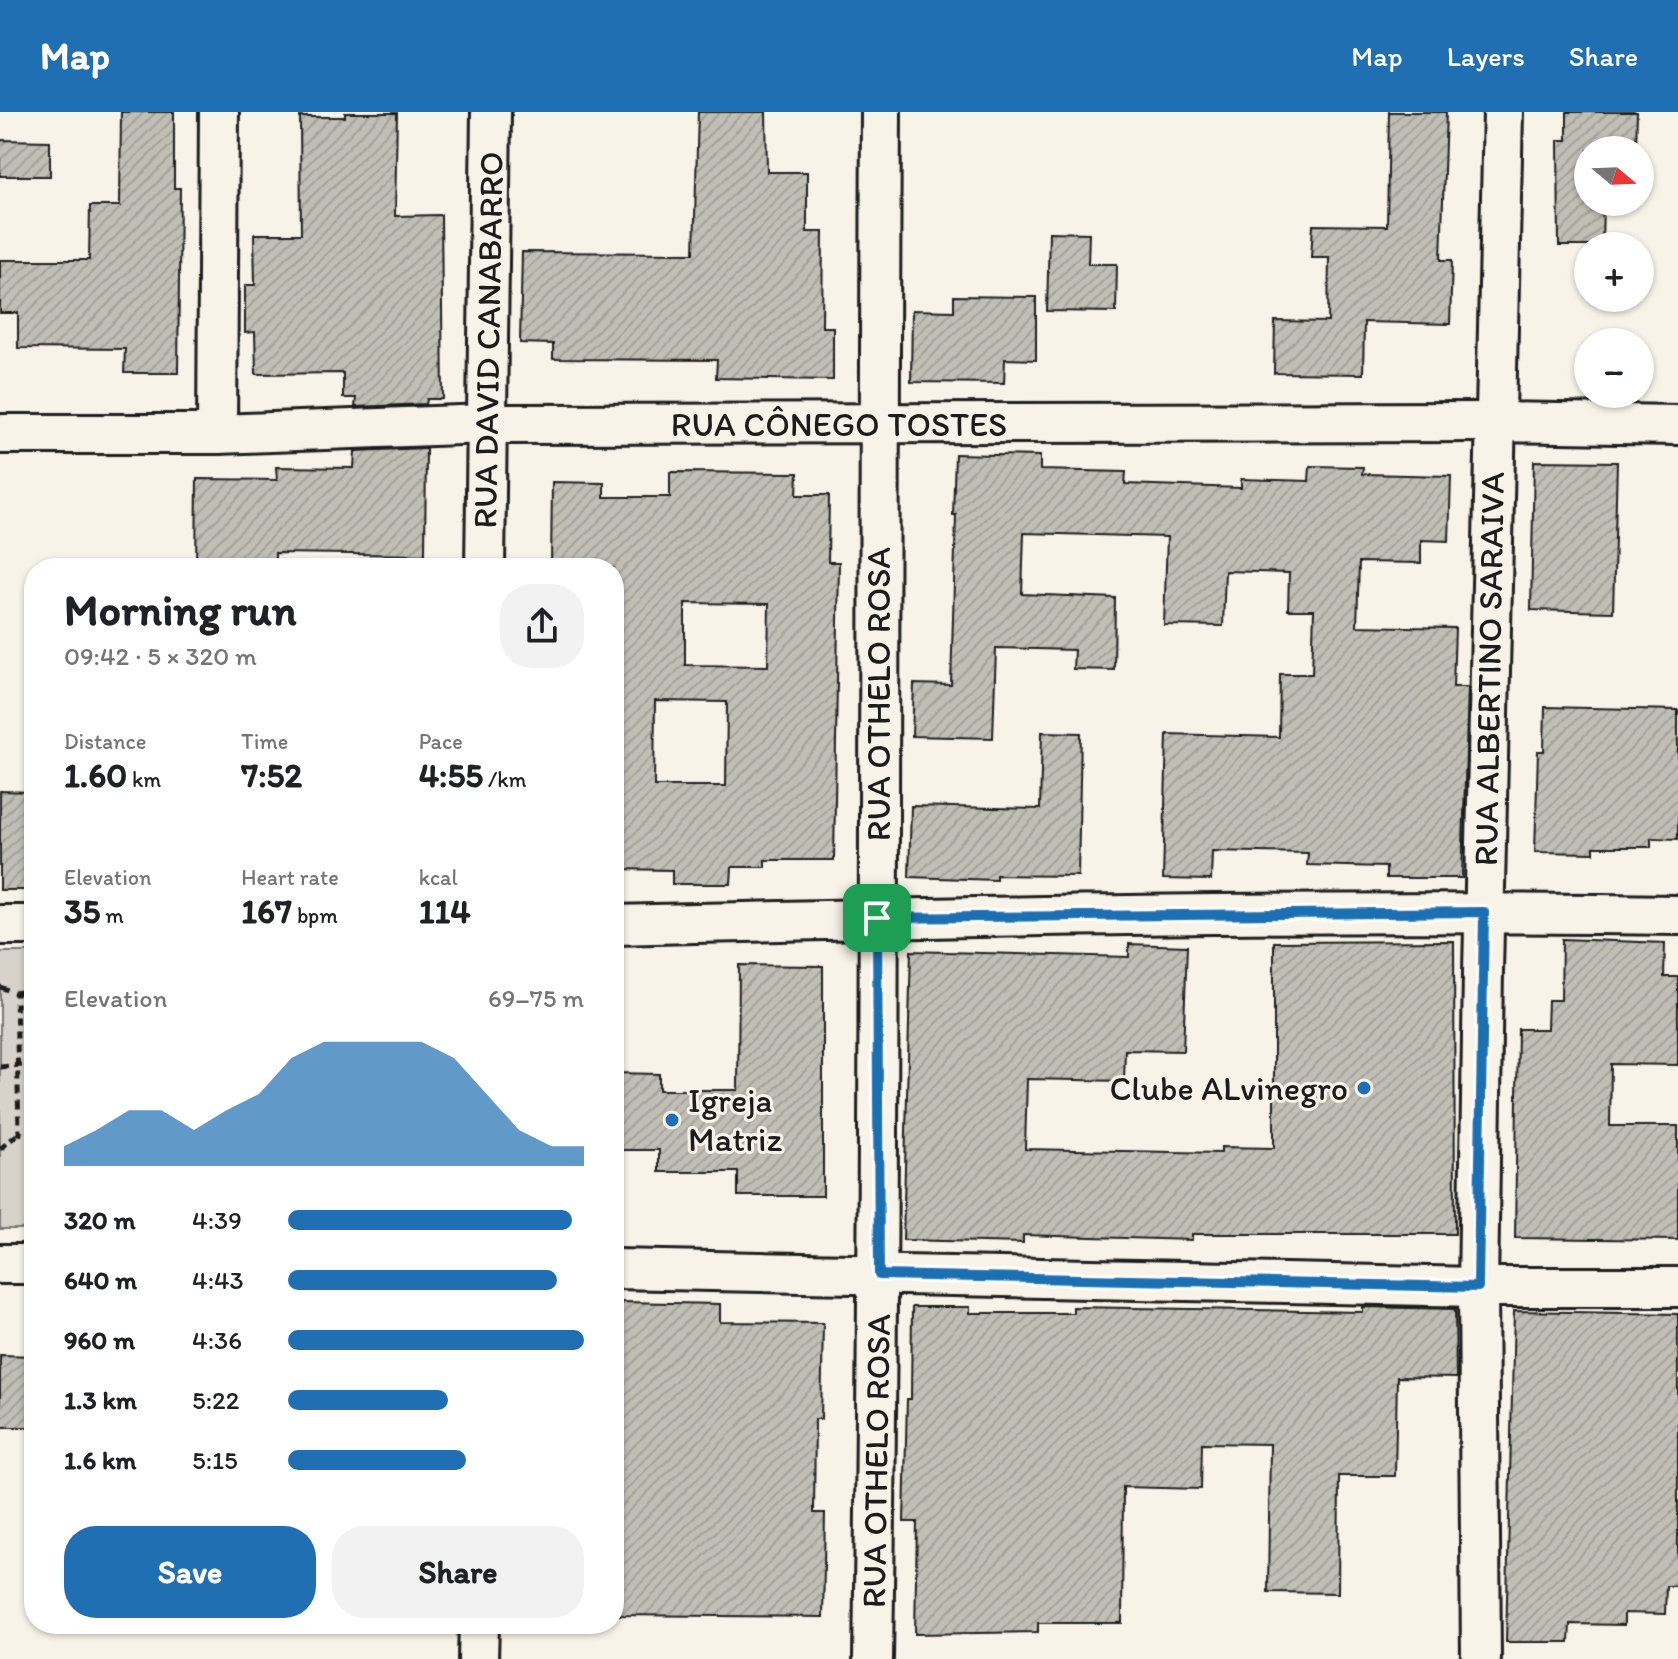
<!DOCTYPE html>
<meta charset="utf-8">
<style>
:root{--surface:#fff;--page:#f2f2f2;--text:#202124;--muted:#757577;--accent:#1f6fb2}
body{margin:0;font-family:Itim,sans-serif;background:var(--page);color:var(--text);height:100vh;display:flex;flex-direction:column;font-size:30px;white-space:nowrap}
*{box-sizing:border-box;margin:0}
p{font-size:26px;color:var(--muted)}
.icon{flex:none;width:44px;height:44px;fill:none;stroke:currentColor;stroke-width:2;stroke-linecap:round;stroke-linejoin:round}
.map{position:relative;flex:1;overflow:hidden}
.panel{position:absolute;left:24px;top:446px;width:600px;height:1076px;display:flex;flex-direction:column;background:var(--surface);border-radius:32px;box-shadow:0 2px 6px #0004}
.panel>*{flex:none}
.needle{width:52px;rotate:109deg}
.buttons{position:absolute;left:1574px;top:24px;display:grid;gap:16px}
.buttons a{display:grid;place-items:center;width:80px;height:80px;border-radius:50%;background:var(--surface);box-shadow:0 2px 6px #0004;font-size:40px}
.pin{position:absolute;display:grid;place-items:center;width:68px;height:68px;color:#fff;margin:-34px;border-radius:16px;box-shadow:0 4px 12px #0006}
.round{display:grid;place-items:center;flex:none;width:84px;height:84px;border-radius:32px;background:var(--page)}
.overview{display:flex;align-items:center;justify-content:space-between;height:136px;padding:0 40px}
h1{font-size:44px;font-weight:800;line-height:60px}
.stats{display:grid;grid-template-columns:repeat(3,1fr);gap:12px;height:136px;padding:8px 40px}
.stats div{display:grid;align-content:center}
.stats b{font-size:34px;font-weight:800}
.stats small{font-size:22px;font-weight:400}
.stats p{font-size:22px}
.chart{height:224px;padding:16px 40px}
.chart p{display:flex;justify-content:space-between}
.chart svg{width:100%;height:144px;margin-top:8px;fill:var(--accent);opacity:.7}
.action{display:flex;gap:16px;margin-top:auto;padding:16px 40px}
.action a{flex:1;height:92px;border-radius:32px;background:var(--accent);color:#fff;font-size:32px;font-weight:800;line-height:92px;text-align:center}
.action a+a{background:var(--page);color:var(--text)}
ul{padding:0 40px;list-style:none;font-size:26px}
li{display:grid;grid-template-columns:128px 96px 1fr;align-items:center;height:60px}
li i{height:20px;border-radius:10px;background:var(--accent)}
header{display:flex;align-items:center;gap:48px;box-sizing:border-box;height:112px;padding:0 40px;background:var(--accent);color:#fff}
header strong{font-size:38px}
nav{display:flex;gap:44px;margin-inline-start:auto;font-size:28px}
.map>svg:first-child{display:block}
.green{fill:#d7d3cb;stroke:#7a7874;stroke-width:2}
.building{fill:url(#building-hatch);stroke:#1c1c1c;stroke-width:2;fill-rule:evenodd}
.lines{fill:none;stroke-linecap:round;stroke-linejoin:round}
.street-casing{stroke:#1c1c1c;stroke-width:44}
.path{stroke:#1c1c1c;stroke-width:5;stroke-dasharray:8 6;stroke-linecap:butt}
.street{stroke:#f7f3e8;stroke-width:38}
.route-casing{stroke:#fff;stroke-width:16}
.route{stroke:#1f6fb2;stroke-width:10}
.poi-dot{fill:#1f6fb2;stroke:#f7f3e8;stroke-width:3}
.labels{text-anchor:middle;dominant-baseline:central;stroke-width:6;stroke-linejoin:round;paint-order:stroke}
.street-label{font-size:34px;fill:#1c1c1c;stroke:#f7f3e8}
.poi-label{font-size:34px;fill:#1c1c1c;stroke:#f7f3e8;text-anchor:end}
</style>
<header>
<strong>Map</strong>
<nav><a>Map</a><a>Layers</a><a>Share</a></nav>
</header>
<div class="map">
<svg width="1678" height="1547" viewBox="0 0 1678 1547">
<defs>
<pattern id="building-hatch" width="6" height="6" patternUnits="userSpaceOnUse" patternTransform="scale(2)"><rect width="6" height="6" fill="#c0beb5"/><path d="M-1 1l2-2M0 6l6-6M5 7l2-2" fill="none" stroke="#a4a39b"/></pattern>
</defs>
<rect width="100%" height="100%" fill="#f7f3e8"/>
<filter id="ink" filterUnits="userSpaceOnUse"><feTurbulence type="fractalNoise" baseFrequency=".0125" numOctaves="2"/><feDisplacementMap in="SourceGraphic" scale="16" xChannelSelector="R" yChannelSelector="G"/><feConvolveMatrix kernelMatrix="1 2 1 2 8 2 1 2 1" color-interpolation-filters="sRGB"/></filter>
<g filter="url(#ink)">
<rect class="green" x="0" y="840" width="34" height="277"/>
<g class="building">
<path d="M121,0H174V76H180L178,261H124L125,237L18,236V201H0V148H89L90,94H120Z"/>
<path d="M698,0H766L767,60H807V120H823L822,215H833V268L716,266L717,248L553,247V232L520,231L522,140L694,141Z"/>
<path d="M1389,0H1446L1441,148H1452L1450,212L1364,210L1363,262L1274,261L1275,209L1328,210L1329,145H1311L1313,113L1387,114Z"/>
<path d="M1567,0H1637L1636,38H1588V90H1603L1602,134H1559L1558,28H1567Z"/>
<path d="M345,1H397L395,104L441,103L443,287H427L426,292L355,295L356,286H343V261L256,262L255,220L245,221V173H255L254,122H301L300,5H345Z"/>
<path d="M0,28L50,29V64H0Z"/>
<path d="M1049,120L1089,121L1088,152H1117L1116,200L1047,199Z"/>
<path d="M954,184L1036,185V248L1005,247L1004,271L911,270L912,198L954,199Z"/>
<path d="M426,336L425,443L275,441V456H196L197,367L277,368L276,355L354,356L355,339Z"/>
<path d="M955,342L1040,344V358L1126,360L1125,372L1241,376V367L1309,369L1310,354L1363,355L1362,362L1451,364L1449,429L1421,428V451L1359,450L1357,514L1455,516L1453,575H1468L1462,766H1386V755L1307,753L1308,741L1212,739L1211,768L1163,767L1167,622L1279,625L1280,562H1312L1314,498H1288L1289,461L1225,459L1223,514L1164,513L1167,425L1024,421L1022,482L1115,486L1114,558L1073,557L1074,538L996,536L993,626L912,624L914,572L951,573L956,403H953Z"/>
<path d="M1534,349L1617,350L1613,500L1531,498Z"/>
<path d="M670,360L798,361L797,383H829L828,450H839L834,748H765V755H732L731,772H672V758L614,757V456H551L552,370L604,371V385H670ZM685,491L769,492L768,554L685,553ZM655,589L727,590L726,674H654Z"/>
<path d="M1545,595L1678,598V727L1651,726V735H1594V741L1535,740L1538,639H1544Z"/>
<path d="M1042,620L1081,621L1078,764L996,763V768L909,765L911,694L1040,697Z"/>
<path d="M0,679L34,680V778H0Z"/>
<path d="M1562,827L1665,831L1664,865H1678V953L1611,952L1610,1014H1678V1128L1515,1126L1518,917H1547L1548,888H1561Z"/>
<path d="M1454,829L1455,1122H1192V1128L1023,1123V1131L903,1128L911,839L1129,845V832L1187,834L1183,939L1125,938L1124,969L1027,967L1025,1037L1221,1041V1035L1274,1036V830Z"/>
<path d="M739,853L823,854V1084H738V1060H659V1038H614V961L659,962V978H738Z"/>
<path d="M621,1190L720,1192V1210L823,1211L821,1307H815L814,1401H825L823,1505L614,1503V1317H619Z"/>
<path d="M912,1195H970V1201H1073V1195L1363,1200V1195L1455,1197L1456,1266L1397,1265L1395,1364H1339L1338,1481L1268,1480L1270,1332L1202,1331L1201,1377L1123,1375L1122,1511H1038V1520L915,1522L917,1410H904L907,1287H911Z"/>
<path d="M1514,1199L1678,1202V1474H1666L1665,1502L1624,1501V1513L1570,1512L1569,1530H1506Z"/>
<path d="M0,1243L34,1244V1315H0Z"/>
</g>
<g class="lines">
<g class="street-casing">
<g id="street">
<path d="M0,322H217L487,312L1496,310L1678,313"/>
<path d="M217,322L219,0"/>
<path d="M485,456L491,0"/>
<path d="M0,813H34"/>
<path d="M614,813C969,804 1323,798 1678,803"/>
<path d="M0,1152H34"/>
<path d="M614,1157L1478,1175H1678"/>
<path d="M478,1547L479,1512"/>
<path d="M873,1547C881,1031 878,516 881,0"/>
<path d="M1481,1547L1478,1175L1483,860L1503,0"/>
</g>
</g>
<g class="path">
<path d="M0,875L16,881"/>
<path d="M34,877L16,881L19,1021L34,1024"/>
<path d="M0,955L34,952"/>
<path d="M0,1037L19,1021"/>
</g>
<use href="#street" class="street"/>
</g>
</g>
<g class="lines" filter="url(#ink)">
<g class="route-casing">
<path id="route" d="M1484,800L1478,1175L879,1163L877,806Z"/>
</g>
<use href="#route" class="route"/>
</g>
<g class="poi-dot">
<circle cx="1364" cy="976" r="8"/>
<circle cx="672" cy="1008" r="8"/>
</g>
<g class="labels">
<g class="street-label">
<text transform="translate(488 228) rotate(-89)">RUA DAVID CANABARRO</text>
<text x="839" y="312">RUA CÔNEGO TOSTES</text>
<text transform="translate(1489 557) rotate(-89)">RUA ALBERTINO SARAIVA</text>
<text transform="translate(878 582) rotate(-90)">RUA OTHELO ROSA</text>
<text transform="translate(876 1349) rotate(-89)">RUA OTHELO ROSA</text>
</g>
<g class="poi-label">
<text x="1348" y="976">Clube ALvinegro</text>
<text x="688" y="988" text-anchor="start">Igreja<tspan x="688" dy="39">Matriz</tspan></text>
</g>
</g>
</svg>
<div class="buttons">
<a><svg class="needle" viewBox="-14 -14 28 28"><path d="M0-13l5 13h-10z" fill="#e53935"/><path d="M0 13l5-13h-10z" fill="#757577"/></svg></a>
<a>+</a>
<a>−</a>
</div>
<div class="pin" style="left:877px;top:806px;background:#1e9e55"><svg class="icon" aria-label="arrive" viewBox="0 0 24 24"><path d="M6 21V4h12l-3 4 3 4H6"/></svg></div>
<section class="panel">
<div class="overview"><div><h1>Morning run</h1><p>09:42 · 5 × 320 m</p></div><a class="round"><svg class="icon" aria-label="share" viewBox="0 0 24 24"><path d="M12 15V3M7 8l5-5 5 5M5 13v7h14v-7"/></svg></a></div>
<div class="stats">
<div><p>Distance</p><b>1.60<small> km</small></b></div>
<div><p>Time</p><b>7:52</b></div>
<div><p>Pace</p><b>4:55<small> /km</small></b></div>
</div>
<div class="stats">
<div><p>Elevation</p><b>35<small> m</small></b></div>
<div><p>Heart rate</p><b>167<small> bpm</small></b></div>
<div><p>kcal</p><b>114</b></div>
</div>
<div class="chart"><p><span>Elevation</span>69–75 m</p>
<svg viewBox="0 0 160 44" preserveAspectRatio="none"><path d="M0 44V38L10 33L20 27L30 27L40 33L50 27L60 22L70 11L80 6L90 6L100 6L110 6L120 11L130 22L140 33L150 38L160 38V44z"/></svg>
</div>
<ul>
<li><b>320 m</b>4:39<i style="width:96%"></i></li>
<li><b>640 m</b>4:43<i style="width:91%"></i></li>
<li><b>960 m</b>4:36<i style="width:100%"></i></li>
<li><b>1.3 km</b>5:22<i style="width:54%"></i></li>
<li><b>1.6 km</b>5:15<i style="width:60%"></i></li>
</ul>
<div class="action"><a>Save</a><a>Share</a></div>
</section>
</div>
